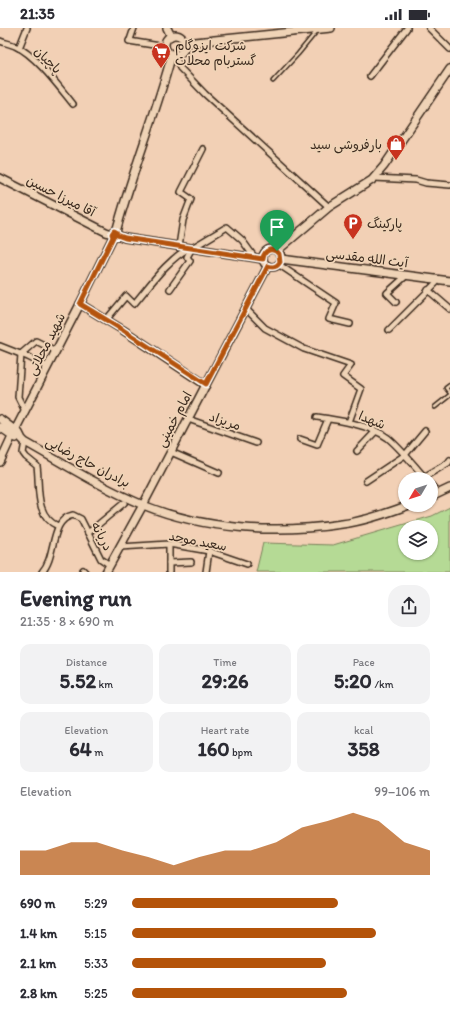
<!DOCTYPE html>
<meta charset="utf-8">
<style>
:root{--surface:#fff;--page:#f2f2f3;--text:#2b2b33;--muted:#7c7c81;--accent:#b45309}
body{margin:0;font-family:Itim,"Playpen Sans Arabic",sans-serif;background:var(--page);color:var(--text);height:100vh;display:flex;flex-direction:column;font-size:15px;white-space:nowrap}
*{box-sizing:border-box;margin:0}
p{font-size:13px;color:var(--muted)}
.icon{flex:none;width:22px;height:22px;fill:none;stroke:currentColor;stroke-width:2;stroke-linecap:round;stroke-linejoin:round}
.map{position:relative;height:544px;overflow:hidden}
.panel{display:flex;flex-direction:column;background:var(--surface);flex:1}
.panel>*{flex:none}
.needle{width:26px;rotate:231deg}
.fabs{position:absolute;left:398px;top:444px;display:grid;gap:8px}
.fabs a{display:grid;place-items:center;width:40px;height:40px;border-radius:50%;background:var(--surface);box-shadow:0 1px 3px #0004;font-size:20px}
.pin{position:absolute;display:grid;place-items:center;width:34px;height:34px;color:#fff;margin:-41px -17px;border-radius:50% 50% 50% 0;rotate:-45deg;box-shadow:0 0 4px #0007}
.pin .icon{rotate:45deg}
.round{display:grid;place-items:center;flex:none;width:42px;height:42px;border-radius:16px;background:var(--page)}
.summary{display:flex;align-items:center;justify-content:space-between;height:68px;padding:0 20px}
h1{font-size:22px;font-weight:700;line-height:30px}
.metrics{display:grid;grid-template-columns:repeat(3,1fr);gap:6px;height:68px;padding:4px 20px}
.metrics div{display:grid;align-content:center;border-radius:10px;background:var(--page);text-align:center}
.metrics b{font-size:20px;font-weight:700}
.metrics small{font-size:11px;font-weight:400}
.metrics p{font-size:11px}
.chart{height:112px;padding:8px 20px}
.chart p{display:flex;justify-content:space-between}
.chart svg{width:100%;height:72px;margin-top:4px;fill:var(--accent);opacity:.7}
ul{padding:0 20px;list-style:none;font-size:13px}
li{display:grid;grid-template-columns:64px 48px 1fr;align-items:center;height:30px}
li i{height:10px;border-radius:5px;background:var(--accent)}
.status{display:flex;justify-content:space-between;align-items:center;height:28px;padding:0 20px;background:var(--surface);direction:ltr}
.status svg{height:11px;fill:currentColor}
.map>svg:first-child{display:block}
.green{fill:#b5da95;stroke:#78825a;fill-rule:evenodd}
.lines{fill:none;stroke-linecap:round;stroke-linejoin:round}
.lane-casing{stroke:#3b2a1e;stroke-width:5.5}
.street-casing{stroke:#3b2a1e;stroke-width:8}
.secondary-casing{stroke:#3b2a1e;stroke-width:10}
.lane{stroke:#efd3b6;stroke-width:2.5}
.street{stroke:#efd3b6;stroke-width:5}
.secondary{stroke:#efd3b6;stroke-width:7}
.route-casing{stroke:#fff;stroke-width:8}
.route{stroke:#b45309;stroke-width:5}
.labels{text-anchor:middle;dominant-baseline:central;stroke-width:3.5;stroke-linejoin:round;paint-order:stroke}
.poi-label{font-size:13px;fill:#3b2a1e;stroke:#efd3b6;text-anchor:start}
.street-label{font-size:13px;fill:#3b2a1e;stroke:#efd3b6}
</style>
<div class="status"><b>21:35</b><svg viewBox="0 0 49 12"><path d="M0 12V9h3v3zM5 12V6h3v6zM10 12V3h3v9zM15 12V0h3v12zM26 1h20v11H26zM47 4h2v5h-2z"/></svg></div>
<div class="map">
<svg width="450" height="544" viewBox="0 0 450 544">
<rect width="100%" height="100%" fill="#f2d0b5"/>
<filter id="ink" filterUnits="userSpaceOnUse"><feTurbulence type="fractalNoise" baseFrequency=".025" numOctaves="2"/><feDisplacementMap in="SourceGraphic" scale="8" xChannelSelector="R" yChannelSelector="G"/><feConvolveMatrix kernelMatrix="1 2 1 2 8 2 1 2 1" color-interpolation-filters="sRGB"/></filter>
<g filter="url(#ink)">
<path class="green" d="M450,479V544H256L263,515L333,517L432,488ZM405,499H431V525H405Z"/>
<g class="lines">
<g class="lane-casing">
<g id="lane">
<path d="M273,53L298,26L316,4"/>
<path d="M450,357L446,360L450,365"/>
<path d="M435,379L450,367"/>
</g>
</g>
<g class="street-casing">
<g id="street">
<path d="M429,0L450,21"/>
<path d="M130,12L134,0"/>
<path d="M0,13C5,15 11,16 15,18C35,26 60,60 73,76"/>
<path d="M129,13L166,19"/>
<path d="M19,20L27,0"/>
<path d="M175,27L180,40L205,66L329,179"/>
<path d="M370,48L407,0"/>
<path d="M374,150L416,152L426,155L450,157"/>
<path d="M179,218L183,192L191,171L181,164L203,121"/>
<path d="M278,236L336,275L329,291L350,296"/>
<path d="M170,261L190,233L187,229L192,220L227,199L242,212L255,230"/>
<path d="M428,262L450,281"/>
<path d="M396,274L387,265L407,247"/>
<path d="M245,280L265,300L304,321L351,337L343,348L361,361L349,394"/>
<path d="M106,292L126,268L134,276C151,256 166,233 189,220"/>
<path d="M389,302L439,252"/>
<path d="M0,318L28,329L48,339"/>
<path d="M25,383L18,369L21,326L36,313L56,323"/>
<path d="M317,389C338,392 371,397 388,410C402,422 414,437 426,451"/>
<path d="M188,391L256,415"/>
<path d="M300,411L317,417L328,391"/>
<path d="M25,414L23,425L26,429L37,438C40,458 34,488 58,498"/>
<path d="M357,423L375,404"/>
<path d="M171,424L219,445"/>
<path d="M424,449L448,435L450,432"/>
<path d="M366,453L405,427L425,403"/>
<path d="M431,457L438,465"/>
<path d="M88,505L124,475"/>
<path d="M169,516V544"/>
<path d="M120,519L169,516L209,523L247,536"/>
<path d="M169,535L191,534"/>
<path d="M83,542L85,544"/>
<path d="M42,544C57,528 49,492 73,487L81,491L101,531L110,537"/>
<path d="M206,544L209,523"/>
</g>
</g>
<g class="secondary-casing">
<g id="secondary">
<path d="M167,0L171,8"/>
<circle cx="175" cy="17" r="10"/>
<path d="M185,15L331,0"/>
<path d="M0,150L106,204L112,206"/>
<path d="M116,204C132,144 156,86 172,26"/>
<path d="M117,207L125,210L263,231"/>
<circle cx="272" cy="230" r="9"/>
<path d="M277,223L329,179L372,152L384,138L450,41"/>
<path d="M281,231L450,253"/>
<path d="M80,276L123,302L206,357"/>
<path d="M0,391L19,405L22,411L25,414C64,436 102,460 143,477C205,502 277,506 342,496C365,493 388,485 409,477"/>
<path d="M0,399L16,410"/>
<path d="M0,434L12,408L78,280L113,209L112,205L114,203L116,204L117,208L113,209"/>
<path d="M431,469L450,460"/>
<path d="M106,544L143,477L268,238"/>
</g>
</g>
<use href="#lane" class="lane"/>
<use href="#street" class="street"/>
<use href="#secondary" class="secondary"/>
</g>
</g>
<g class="lines" filter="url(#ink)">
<g class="route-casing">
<path id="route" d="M114,203L116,204L117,207L125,210L263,231C264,221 273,219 279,226L280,234C277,239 273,240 268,238L206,356L123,302L80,276L113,209L112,206Z"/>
</g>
<use href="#route" class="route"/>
</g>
<defs>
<g id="supermarket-pin" transform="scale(1)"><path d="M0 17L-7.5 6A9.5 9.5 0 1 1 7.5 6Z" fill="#c8321e" stroke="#efd3b6"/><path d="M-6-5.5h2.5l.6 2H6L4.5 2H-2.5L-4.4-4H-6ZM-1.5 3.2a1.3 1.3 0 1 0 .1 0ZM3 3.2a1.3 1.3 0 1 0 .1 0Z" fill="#fff"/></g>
<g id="shop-pin" transform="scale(1)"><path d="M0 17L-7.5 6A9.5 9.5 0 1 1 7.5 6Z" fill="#c8321e" stroke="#efd3b6"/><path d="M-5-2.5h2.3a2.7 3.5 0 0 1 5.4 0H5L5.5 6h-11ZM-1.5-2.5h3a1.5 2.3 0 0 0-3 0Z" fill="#fff"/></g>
<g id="parking-pin" transform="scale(1)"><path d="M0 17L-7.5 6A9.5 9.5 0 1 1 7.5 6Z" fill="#c8321e" stroke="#efd3b6"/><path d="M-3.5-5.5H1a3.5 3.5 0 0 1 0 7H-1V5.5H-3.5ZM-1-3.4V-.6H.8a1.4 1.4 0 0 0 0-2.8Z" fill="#fff"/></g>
</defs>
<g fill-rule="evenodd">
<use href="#supermarket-pin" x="161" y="24"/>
<use href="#shop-pin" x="396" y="116"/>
<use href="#parking-pin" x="353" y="195"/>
</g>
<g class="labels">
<g class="poi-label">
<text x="175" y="17">شرکت ایزوگام<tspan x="175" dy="15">گستربام محلات</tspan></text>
<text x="382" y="116" text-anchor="end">بارفروشی سید</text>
<text x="367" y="195">پارکینگ</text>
</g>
<g class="street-label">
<text transform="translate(48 32) rotate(45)">پاچیان</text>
<text transform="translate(61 168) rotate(27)">آقا میرزا حسین</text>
<text transform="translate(367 230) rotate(7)">آیت الله مقدسی</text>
<text transform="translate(46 316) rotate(-63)">شهید محلاتی</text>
<text transform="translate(174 391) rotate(-62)">امام خمینی</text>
<text transform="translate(372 392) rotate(22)">شهدا</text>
<text transform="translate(225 393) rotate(19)">مریزاد</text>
<text transform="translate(88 434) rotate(28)">برادران حاج رضایی</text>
<text transform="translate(102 508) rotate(62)">دریانه</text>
<text transform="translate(198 513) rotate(11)">سعید موحد</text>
</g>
</g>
</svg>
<div class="fabs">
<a><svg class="needle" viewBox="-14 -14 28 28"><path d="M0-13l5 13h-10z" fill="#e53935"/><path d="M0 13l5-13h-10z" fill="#7c7c81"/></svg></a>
<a><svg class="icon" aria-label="layers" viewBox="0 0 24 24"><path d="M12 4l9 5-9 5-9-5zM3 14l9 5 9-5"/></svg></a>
</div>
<div class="pin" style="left:277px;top:223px;background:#1e9e55"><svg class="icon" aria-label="arrive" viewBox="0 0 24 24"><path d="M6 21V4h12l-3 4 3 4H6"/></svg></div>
</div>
<section class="panel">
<div class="summary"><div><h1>Evening run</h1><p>21:35 · 8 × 690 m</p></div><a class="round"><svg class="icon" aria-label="share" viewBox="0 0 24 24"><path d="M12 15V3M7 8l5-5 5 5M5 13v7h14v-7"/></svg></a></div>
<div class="metrics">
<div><p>Distance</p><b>5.52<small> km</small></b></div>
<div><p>Time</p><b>29:26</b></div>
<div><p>Pace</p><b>5:20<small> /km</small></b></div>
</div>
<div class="metrics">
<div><p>Elevation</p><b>64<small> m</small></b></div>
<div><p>Heart rate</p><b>160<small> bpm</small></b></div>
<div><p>kcal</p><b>358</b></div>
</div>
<div class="chart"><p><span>Elevation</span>99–106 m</p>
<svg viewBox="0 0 160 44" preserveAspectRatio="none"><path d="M0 44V29L10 29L20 24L30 24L40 29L50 33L60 38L70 33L80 29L90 29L100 24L110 15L120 11L130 6L140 11L150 24L160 29V44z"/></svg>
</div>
<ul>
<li><b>690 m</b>5:29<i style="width:69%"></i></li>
<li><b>1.4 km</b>5:15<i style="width:82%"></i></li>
<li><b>2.1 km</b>5:33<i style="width:65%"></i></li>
<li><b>2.8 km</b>5:25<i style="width:72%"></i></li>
</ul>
</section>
